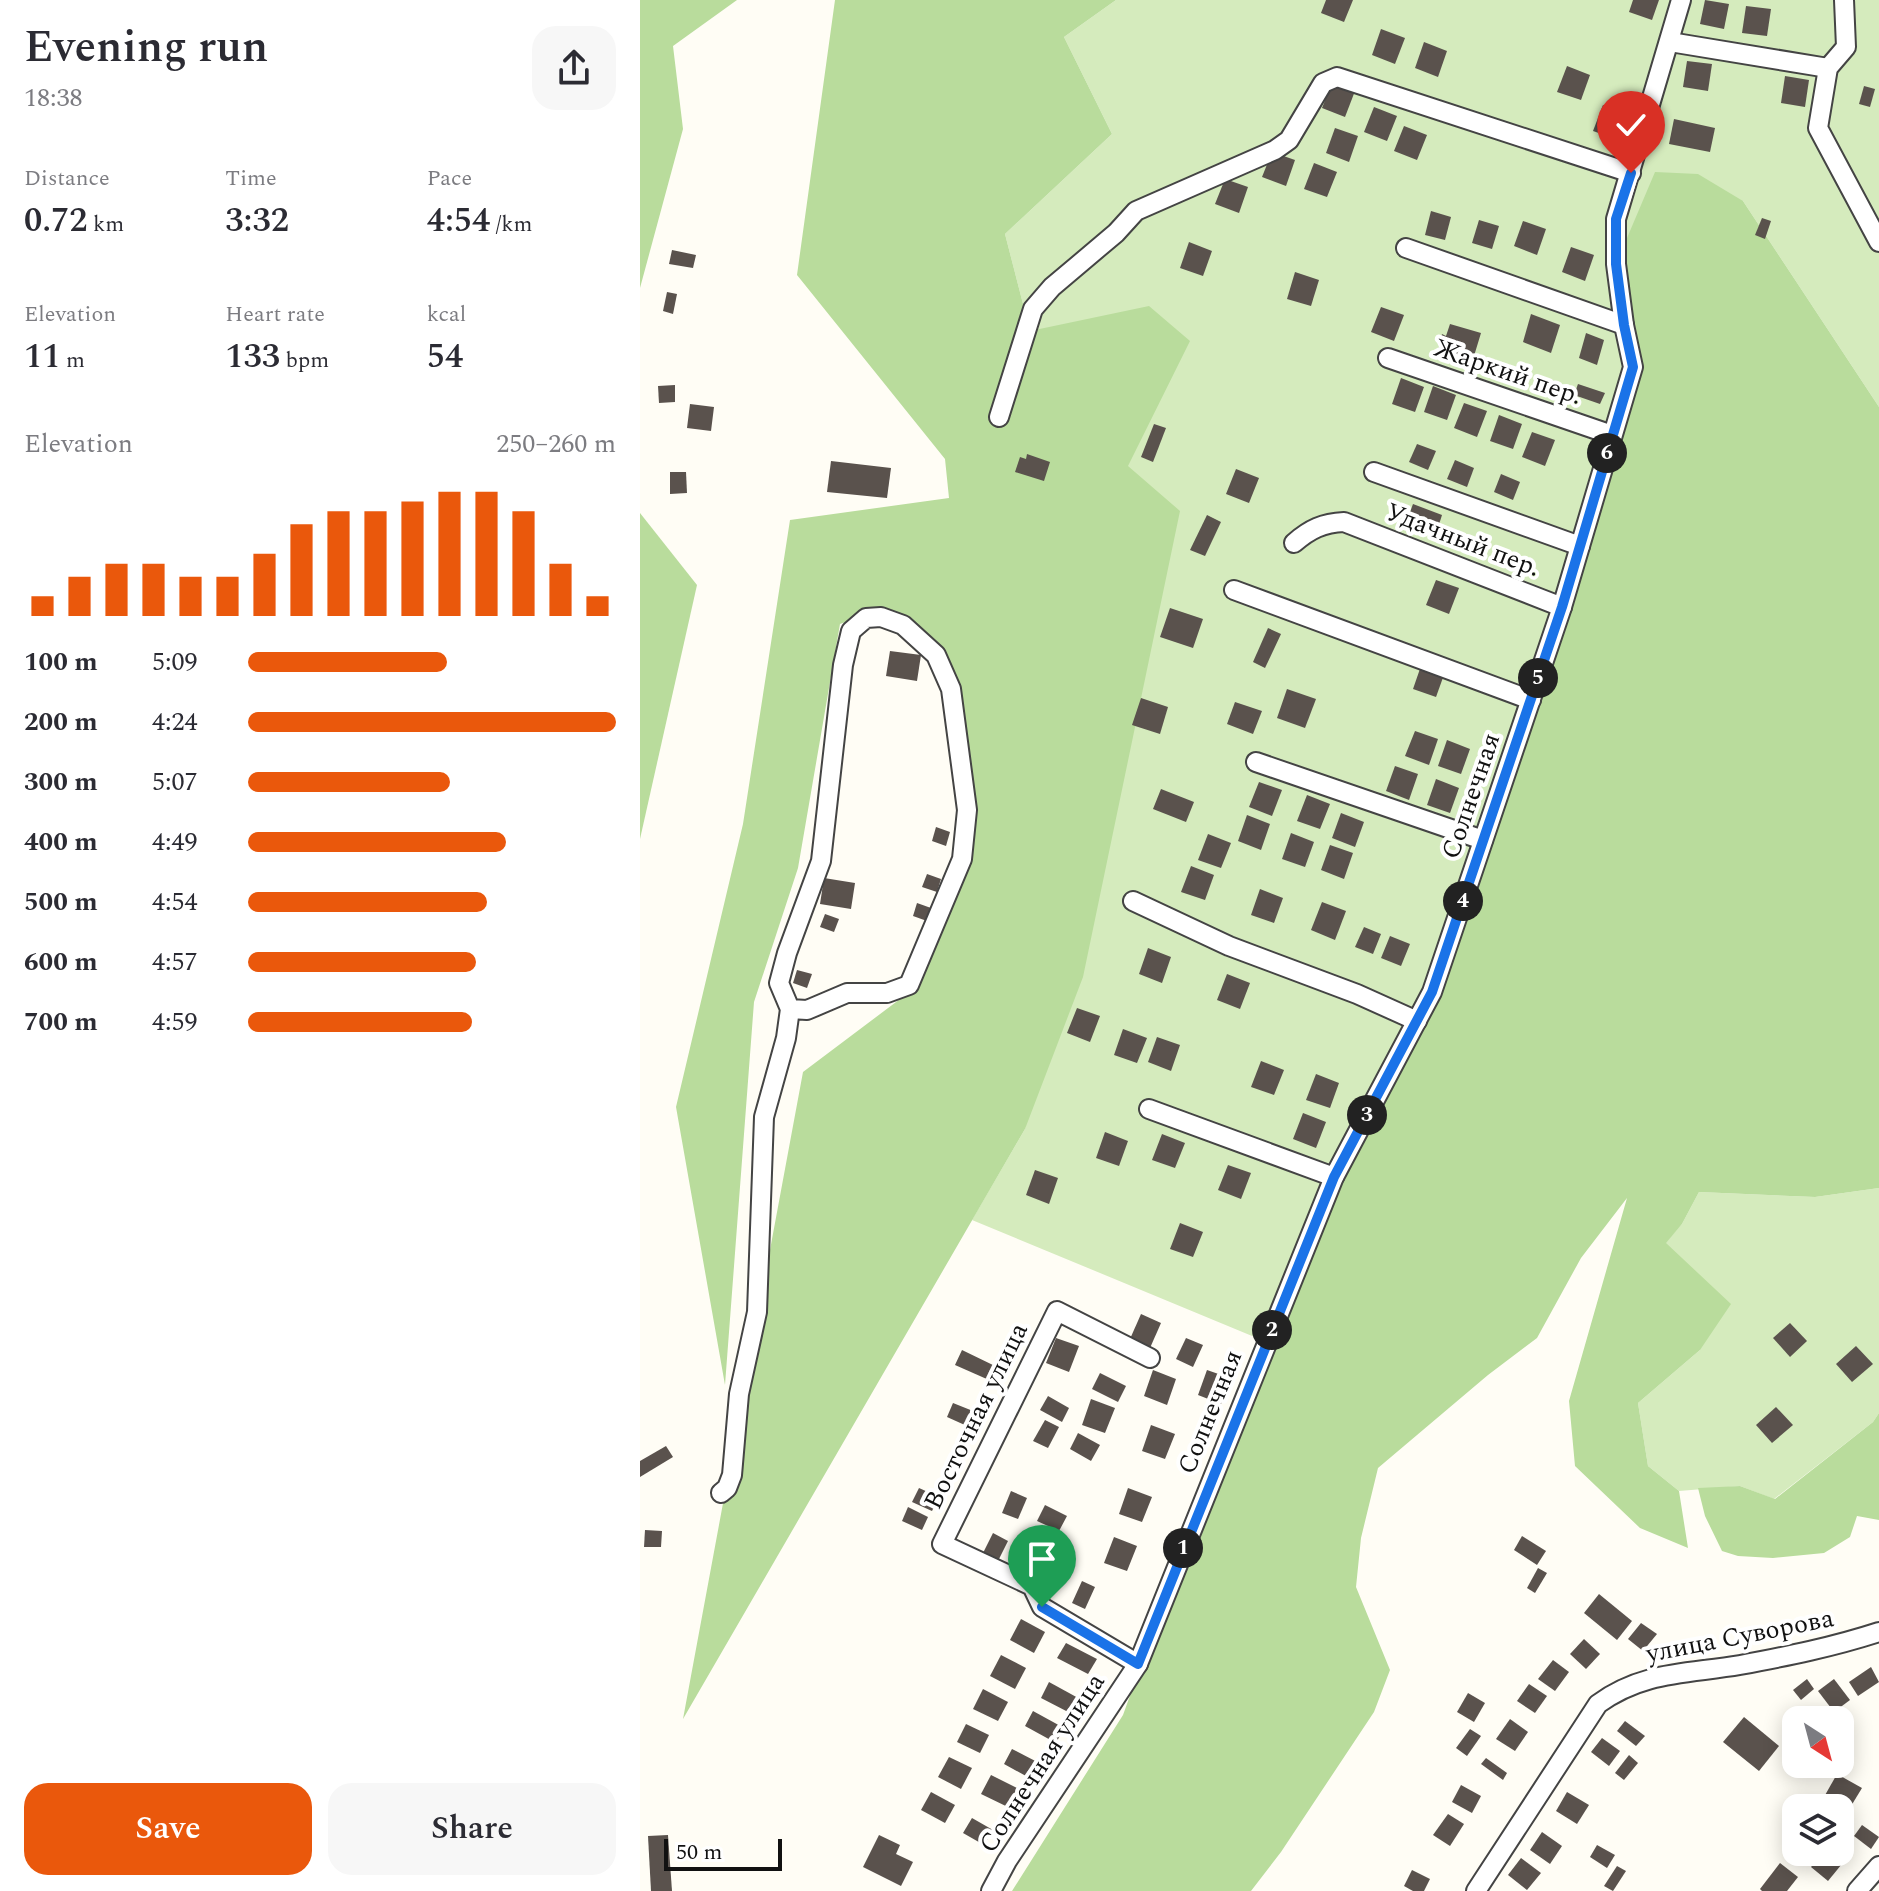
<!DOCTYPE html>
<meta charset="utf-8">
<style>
:root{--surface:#fff;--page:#f7f7f7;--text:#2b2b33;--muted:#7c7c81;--accent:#ea580c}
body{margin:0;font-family:Spectral,serif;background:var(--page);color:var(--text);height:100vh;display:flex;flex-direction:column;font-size:30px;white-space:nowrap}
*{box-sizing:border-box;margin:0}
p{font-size:26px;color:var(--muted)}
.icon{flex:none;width:44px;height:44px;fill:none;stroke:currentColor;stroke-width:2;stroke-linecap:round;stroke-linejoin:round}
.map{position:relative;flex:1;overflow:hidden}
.sheet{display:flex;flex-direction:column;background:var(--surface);width:640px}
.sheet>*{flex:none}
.needle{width:52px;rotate:144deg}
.fabs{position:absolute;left:1142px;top:1706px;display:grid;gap:16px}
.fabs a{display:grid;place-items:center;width:72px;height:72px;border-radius:16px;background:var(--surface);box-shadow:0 4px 20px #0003;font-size:40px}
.scale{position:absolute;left:24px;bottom:20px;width:118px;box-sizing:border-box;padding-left:8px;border:4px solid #111;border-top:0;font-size:22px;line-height:28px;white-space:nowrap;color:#111;-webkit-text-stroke:6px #fff;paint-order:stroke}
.pin{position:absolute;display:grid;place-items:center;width:68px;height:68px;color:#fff;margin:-82px -34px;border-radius:50% 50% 50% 0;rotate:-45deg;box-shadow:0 0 8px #0007}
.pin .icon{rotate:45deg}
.km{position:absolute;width:40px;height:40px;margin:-20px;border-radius:50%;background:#222;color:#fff;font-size:22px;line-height:40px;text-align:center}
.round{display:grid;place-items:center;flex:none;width:84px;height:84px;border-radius:24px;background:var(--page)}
.summary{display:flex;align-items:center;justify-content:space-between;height:136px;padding:0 24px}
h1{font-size:44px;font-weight:600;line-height:60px}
.stats{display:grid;grid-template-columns:repeat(3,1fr);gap:12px;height:136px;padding:8px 24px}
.stats div{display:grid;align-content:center}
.stats b{font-size:34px;font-weight:600}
.stats small{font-size:22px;font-weight:400}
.stats p{font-size:22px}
.chart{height:224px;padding:16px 24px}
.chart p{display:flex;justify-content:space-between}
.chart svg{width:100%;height:144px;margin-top:8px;stroke:var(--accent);stroke-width:6}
.action{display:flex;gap:16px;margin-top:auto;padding:16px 24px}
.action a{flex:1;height:92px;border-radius:24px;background:var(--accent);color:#fff;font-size:32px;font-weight:600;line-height:92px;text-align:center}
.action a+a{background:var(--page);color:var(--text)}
ul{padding:0 24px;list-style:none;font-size:26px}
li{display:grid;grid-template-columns:128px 96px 1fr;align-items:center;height:60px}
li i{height:20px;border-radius:10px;background:var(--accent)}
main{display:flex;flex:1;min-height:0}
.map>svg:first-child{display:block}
.green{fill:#d5ebbd}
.forest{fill:#b9dc9c}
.building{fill:#5a524d}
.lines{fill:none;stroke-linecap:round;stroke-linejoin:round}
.minor-casing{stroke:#444;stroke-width:22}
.minor{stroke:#fff;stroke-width:18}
.route-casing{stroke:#fff;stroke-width:16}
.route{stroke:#1a73e8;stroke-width:10}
.labels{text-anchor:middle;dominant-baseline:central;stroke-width:8;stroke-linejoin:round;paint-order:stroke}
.street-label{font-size:26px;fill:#111;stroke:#fff}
</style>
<main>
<section class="sheet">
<div class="summary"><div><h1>Evening run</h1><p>18:38</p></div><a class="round"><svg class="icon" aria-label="share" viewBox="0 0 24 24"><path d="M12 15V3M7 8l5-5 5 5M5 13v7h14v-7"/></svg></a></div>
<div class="stats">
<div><p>Distance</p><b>0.72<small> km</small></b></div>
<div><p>Time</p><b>3:32</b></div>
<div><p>Pace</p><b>4:54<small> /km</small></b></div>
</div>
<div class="stats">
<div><p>Elevation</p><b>11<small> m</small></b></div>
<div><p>Heart rate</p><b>133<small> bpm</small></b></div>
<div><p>kcal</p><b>54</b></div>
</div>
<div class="chart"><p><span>Elevation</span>250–260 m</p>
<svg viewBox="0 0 160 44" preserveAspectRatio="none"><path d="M5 44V38M15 44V32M25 44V28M35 44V28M45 44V32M55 44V32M65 44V25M75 44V16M85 44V12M95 44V12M105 44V9M115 44V6M125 44V6M135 44V12M145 44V28M155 44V38"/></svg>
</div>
<ul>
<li><b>100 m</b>5:09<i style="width:54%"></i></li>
<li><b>200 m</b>4:24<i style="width:100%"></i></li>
<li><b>300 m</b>5:07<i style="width:55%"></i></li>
<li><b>400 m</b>4:49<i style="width:70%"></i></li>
<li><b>500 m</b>4:54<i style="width:65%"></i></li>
<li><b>600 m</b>4:57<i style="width:62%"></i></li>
<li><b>700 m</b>4:59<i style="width:61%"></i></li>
</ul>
<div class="action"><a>Save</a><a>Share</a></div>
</section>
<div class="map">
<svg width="1239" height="1891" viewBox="0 0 1239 1891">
<rect width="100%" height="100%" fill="#fffdf5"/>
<g class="green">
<path d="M476,0H1239V407L1103,201L976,264L1001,373L972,435L792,992L634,1345L332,1220L385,1129L488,466L390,331L365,234L472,134L424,37Z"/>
<path d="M1239,1188V1413L1233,1422L1134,1499L1100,1486L1039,1491L1008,1466L998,1403L1060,1350L1025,1243L1042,1224L1059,1192L1175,1197Z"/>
</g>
<g class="forest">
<path d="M0,0H97L33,46L43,129L0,288Z"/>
<path d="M195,0H476L424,37L472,134L365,234L390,331L509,306L550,341L488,466L540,511L443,977L385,1129L43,1719L163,1072L276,987L332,812L297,665L240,610L200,624L158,868L114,1002L85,1385L36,1107L103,824L150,520L309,498L305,459L157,275Z"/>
<path d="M1015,172L1058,174L1103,201L1239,407V1188L1175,1197L1059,1192L1042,1224L1026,1243L1091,1304L1060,1350L998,1403L1008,1466L1039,1491L1048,1548L1000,1528L935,1466L929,1401L987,1198L941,1258L897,1338L848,1375L738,1468L721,1538L716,1587L750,1670L734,1712L641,1852L611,1891H372L483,1715L549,1532L694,1177L792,992L972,435L1001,373L976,264Z"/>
<path d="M0,513L57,585L0,839Z"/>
<path d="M1239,1413V1520L1217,1516L1210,1537L1184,1553L1133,1558L1098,1556L1082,1551L1065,1516L1058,1488L1100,1486L1135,1499L1233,1422Z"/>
</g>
<g class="building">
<path d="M686,0H713L704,22L681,13Z"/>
<path d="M993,0H1019L1012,20L989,12Z"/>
<path d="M1065,0L1089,4L1084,29L1060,24Z"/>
<path d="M1106,6L1131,9L1127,36L1102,33Z"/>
<path d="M741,29L765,38L755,64L732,55Z"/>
<path d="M784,42L807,51L798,77L775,68Z"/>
<path d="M1047,61L1072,64L1068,91L1043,87Z"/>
<path d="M927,66L950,75L941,100L917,92Z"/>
<path d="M1145,76L1169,80L1165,107L1141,103Z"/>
<path d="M692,83L715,91L705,117L682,108Z"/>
<path d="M1224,86L1235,89L1230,107L1219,104Z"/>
<path d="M963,105L986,114L976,139L953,131Z"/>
<path d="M734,107L757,116L747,141L724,132Z"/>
<path d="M1034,119L1075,128L1070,152L1029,144Z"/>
<path d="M764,126L787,135L777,160L754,151Z"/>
<path d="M695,128L718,136L709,162L686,153Z"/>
<path d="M632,152L655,160L646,186L622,177Z"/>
<path d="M674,163L697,172L687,197L664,189Z"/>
<path d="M585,179L608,187L599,213L575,204Z"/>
<path d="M791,211L811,217L805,240L785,235Z"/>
<path d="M1122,218L1131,221L1125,239L1115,235Z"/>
<path d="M839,220L859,226L852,249L832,243Z"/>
<path d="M883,221L906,229L897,255L874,246Z"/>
<path d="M549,242L572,251L563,276L540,268Z"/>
<path d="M931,247L954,255L945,281L922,272Z"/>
<path d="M32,250L56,255L53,268L29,264Z"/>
<path d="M655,272L679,280L671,306L647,299Z"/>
<path d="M27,292L37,294L33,314L23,311Z"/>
<path d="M741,307L764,315L754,341L731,332Z"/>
<path d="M891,314L920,325L911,353L883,342Z"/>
<path d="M810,324L841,333L834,356L827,354L826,359L798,351L802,334L806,336Z"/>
<path d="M946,333L964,340L957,365L939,358Z"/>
<path d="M761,378L784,387L775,412L752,404Z"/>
<path d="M938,384L965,393L960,404L934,395Z"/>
<path d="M35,385V402L19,403L18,386Z"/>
<path d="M793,386L816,395L807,420L784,412Z"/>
<path d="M824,403L847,411L837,437L814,428Z"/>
<path d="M50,404L74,407L71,431L47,428Z"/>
<path d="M859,415L882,424L873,449L850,441Z"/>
<path d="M514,424L526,428L513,462L501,457Z"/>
<path d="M892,432L915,440L905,466L882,457Z"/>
<path d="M777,444L796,451L788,470L769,462Z"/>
<path d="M387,454L410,462L404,481L375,472L380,457L386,459Z"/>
<path d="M815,460L834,468L827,487L807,479Z"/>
<path d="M191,461L251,468L247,498L187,492Z"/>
<path d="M596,469L619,478L609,503L586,494Z"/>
<path d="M30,472H46L47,493L30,494Z"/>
<path d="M861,474L880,482L873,500L854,492Z"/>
<path d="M773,504L802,515L795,537L765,526Z"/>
<path d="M567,515L581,522L565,556L550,550Z"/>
<path d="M796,580L819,588L809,614L786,605Z"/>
<path d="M530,608L563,619L553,648L520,637Z"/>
<path d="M628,628L641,634L625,668L613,662Z"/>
<path d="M250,651L281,655L277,681L246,676Z"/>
<path d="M782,663L805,672L796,697L773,689Z"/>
<path d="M647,689L676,699L665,728L637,718Z"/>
<path d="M501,698L528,707L520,734L492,725Z"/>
<path d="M595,702L622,711L613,734L587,724Z"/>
<path d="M775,731L798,739L789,765L765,756Z"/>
<path d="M807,740L830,749L821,774L798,766Z"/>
<path d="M755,766L778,774L769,800L746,791Z"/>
<path d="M796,779L819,788L810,813L787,805Z"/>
<path d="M619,782L642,790L632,816L609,807Z"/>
<path d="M521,789L554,802L546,822L513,809Z"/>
<path d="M667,795L690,804L680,829L657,821Z"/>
<path d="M701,813L724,822L715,847L692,838Z"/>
<path d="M607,815L630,824L621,850L598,841Z"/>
<path d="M296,827L310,832L306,846L292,841Z"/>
<path d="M651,833L674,842L665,867L642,859Z"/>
<path d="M568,834L591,843L581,868L558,860Z"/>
<path d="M690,845L713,853L704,879L681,870Z"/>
<path d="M551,866L574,875L565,900L541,892Z"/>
<path d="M287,874L301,879L297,892L282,887Z"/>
<path d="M184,878L215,883L211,909L180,904Z"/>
<path d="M620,889L643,898L634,923L611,915Z"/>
<path d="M682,902L706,911L695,940L671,930Z"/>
<path d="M277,903L291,908L287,921L273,916Z"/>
<path d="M185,914L199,919L194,932L180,927Z"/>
<path d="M724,927L741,934L733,954L715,947Z"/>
<path d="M750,936L770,944L761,966L741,958Z"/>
<path d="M508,948L531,957L522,983L499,974Z"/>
<path d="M157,970L172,974L167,988L153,983Z"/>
<path d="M587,974L610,983L600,1009L577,1000Z"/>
<path d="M437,1008L460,1016L450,1042L427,1033Z"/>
<path d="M483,1029L507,1038L497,1063L474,1055Z"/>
<path d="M517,1037L540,1045L531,1071L508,1062Z"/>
<path d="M621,1061L644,1070L634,1095L611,1087Z"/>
<path d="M676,1074L699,1083L690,1108L666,1100Z"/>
<path d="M663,1113L686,1122L676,1148L653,1139Z"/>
<path d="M465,1132L488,1141L479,1166L456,1158Z"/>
<path d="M522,1134L545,1143L535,1168L512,1160Z"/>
<path d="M588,1165L611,1173L601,1199L578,1190Z"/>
<path d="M395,1170L418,1178L409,1204L386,1195Z"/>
<path d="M540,1223L563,1232L553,1257L530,1249Z"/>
<path d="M501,1314L521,1323L510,1348L490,1339Z"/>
<path d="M1150,1323L1167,1341L1150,1357L1133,1338Z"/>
<path d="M416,1338L439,1346L429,1372L406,1363Z"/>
<path d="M546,1338L563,1345L553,1367L536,1359Z"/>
<path d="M1216,1346L1233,1364L1212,1382L1196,1364Z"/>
<path d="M322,1350L355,1366L349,1380L315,1365Z"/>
<path d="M513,1370L536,1379L527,1405L504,1396Z"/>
<path d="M567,1370L590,1378L581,1404L558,1395Z"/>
<path d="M460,1373L486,1386L478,1402L452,1389Z"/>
<path d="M408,1396L429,1408L422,1422L400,1410Z"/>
<path d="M451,1399L475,1408L465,1433L442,1425Z"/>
<path d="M313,1403L333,1411L327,1426L307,1417Z"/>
<path d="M1136,1407L1153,1425L1132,1443L1116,1425Z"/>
<path d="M405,1420L419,1427L408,1448L393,1441Z"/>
<path d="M511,1425L535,1434L525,1459L502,1451Z"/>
<path d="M438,1433L460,1445L451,1461L430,1449Z"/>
<path d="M26,1446L33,1457L0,1477V1461Z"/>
<path d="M279,1488L299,1497L292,1511L272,1502Z"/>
<path d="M488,1488L512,1497L502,1522L479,1514Z"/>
<path d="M371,1491L387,1498L378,1519L362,1513Z"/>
<path d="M405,1505L427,1516L419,1531L397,1521Z"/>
<path d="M268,1507L288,1517L282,1530L262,1521Z"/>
<path d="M5,1530L22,1531L21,1547H4Z"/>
<path d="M353,1533L368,1541L356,1565L341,1557Z"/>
<path d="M882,1536L906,1551L897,1565L874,1550Z"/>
<path d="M474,1537L497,1546L487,1571L464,1563Z"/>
<path d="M386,1541L408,1551L401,1567L379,1557Z"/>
<path d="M898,1568L907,1573L895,1593L887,1588Z"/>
<path d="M442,1581L455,1587L445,1609L432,1603Z"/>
<path d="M959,1594L992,1621L977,1640L944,1613Z"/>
<path d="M381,1619L405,1632L394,1653L370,1640Z"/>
<path d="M1001,1623L1017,1634L1003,1651L988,1639Z"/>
<path d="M944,1639L960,1654L946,1669L930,1654Z"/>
<path d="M426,1643L457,1659L448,1674L417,1658Z"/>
<path d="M361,1655L386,1668L375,1689L350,1676Z"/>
<path d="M913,1660L929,1672L915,1691L898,1679Z"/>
<path d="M1231,1667L1239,1682L1218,1696L1209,1682Z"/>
<path d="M1167,1679L1174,1689L1161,1700L1153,1690Z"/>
<path d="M1194,1679L1210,1700L1194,1712L1178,1691Z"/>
<path d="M409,1682L440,1699L432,1714L401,1698Z"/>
<path d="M889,1684L907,1696L895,1713L877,1701Z"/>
<path d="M343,1689L368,1702L358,1721L333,1709Z"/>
<path d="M828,1693L845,1703L834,1722L817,1712Z"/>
<path d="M393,1711L424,1728L416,1743L385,1726Z"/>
<path d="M1104,1717L1139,1746L1119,1771L1083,1742Z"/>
<path d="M870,1719L888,1732L875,1751L856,1739Z"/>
<path d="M985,1721L1005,1736L996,1746L977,1731Z"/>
<path d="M326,1724L349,1735L340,1753L317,1742Z"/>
<path d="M830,1729L841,1736L827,1756L816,1748Z"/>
<path d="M962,1738L980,1751L969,1766L951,1752Z"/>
<path d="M372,1749L403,1765L395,1781L364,1764Z"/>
<path d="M989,1755L998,1763L984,1780L975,1773Z"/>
<path d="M309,1757L332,1768L321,1789L298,1777Z"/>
<path d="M846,1758L867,1773L863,1780L841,1764Z"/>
<path d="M1197,1774L1222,1788L1208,1811L1184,1797Z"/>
<path d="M351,1775L383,1791L374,1810L341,1794Z"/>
<path d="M821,1785L841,1796L832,1813L812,1802Z"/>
<path d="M291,1792L315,1805L305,1823L281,1810Z"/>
<path d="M927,1792L949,1805L937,1824L916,1811Z"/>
<path d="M808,1814L824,1824L810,1846L793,1835Z"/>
<path d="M332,1818L353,1830L344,1845L323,1833Z"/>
<path d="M1222,1825L1239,1837L1231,1849L1214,1836Z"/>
<path d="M902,1832L922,1846L910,1864L890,1850Z"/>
<path d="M28,1835L32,1891H11L8,1836Z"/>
<path d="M239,1835L260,1845L256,1854L273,1862L261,1886L223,1867Z"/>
<path d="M957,1845L975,1855L967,1868L950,1857Z"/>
<path d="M1184,1852H1197L1206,1859L1188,1881L1171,1867Z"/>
<path d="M881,1858L901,1873L887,1890L868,1875Z"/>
<path d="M1140,1863L1158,1877L1147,1891H1122L1120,1889Z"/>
<path d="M977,1866L986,1871L973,1891L964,1886Z"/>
<path d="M772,1870L790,1879L784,1891H773L764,1886Z"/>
</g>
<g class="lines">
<g class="minor-casing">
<g id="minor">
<path d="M1204,0L1206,47L1188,68L1178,128L1239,242"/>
<path d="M1030,42L1188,68"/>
<path d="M766,248L984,325"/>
<path d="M748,358L972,435"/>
<path d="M359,417L393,309L412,287L476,233L496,211L635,150L649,140L683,83L697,77L991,173"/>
<path d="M734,472L940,546"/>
<path d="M654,543C670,529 683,523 704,522L922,607"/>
<path d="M594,590L891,700"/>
<path d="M616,762L843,840"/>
<path d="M493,901L589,946L717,994L777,1021"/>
<path d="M509,1109L694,1177"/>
<path d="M81,1493L87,1488L92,1475L99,1394L117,1312L124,1117L146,1038L150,1009L139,983L147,953L181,861L203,665L211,631L226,618L241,617L263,625L296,655L311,689L327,810L322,859L269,985L247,993H207L167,1010L150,1009"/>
<path d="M498,1664L402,1607L392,1586L302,1544L417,1311L510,1358"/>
<path d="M351,1891L367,1861L498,1664L694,1177L792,992L922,607L993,367L984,325L976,264V219L1041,0"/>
<path d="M836,1891L958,1704C1003,1671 1048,1674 1100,1665C1148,1656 1193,1647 1239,1632"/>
<path d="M1217,1891L1239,1866"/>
</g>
</g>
<use href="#minor" class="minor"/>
</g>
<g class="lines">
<g class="route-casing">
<path id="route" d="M402,1607L498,1664L694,1177L792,992L922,607L993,367L984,325L976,264V219L991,173"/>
</g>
<use href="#route" class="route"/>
</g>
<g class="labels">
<g class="street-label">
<text transform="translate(868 372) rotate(19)">Жаркий пер.</text>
<text transform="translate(823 540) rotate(21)">Удачный пер.</text>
<text transform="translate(831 796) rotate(-71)">Солнечная</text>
<text transform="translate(570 1412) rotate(-68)">Солнечная</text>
<text transform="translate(336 1416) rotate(-64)">Восточная улица</text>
<text transform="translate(1100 1636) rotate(-11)">улица Суворова</text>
<text transform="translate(402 1763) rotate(-57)">Солнечная улица</text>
</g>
</g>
</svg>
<div class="fabs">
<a><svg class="needle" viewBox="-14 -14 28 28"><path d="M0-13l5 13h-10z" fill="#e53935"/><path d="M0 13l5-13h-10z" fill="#7c7c81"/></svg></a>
<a><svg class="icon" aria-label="layers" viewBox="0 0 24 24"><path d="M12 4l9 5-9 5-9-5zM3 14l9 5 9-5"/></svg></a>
</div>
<div class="scale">50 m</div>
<div class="pin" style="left:402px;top:1607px;background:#1e9e55"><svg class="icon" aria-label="arrive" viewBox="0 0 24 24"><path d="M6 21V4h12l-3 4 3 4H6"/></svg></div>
<div class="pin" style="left:991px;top:173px;background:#d93025"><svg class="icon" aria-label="check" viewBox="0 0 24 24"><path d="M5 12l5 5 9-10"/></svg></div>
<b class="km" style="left:543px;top:1548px">1</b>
<b class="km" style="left:632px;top:1330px">2</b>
<b class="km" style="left:727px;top:1115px">3</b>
<b class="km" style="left:823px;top:901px">4</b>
<b class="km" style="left:898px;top:678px">5</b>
<b class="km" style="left:967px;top:453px">6</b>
</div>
</main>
